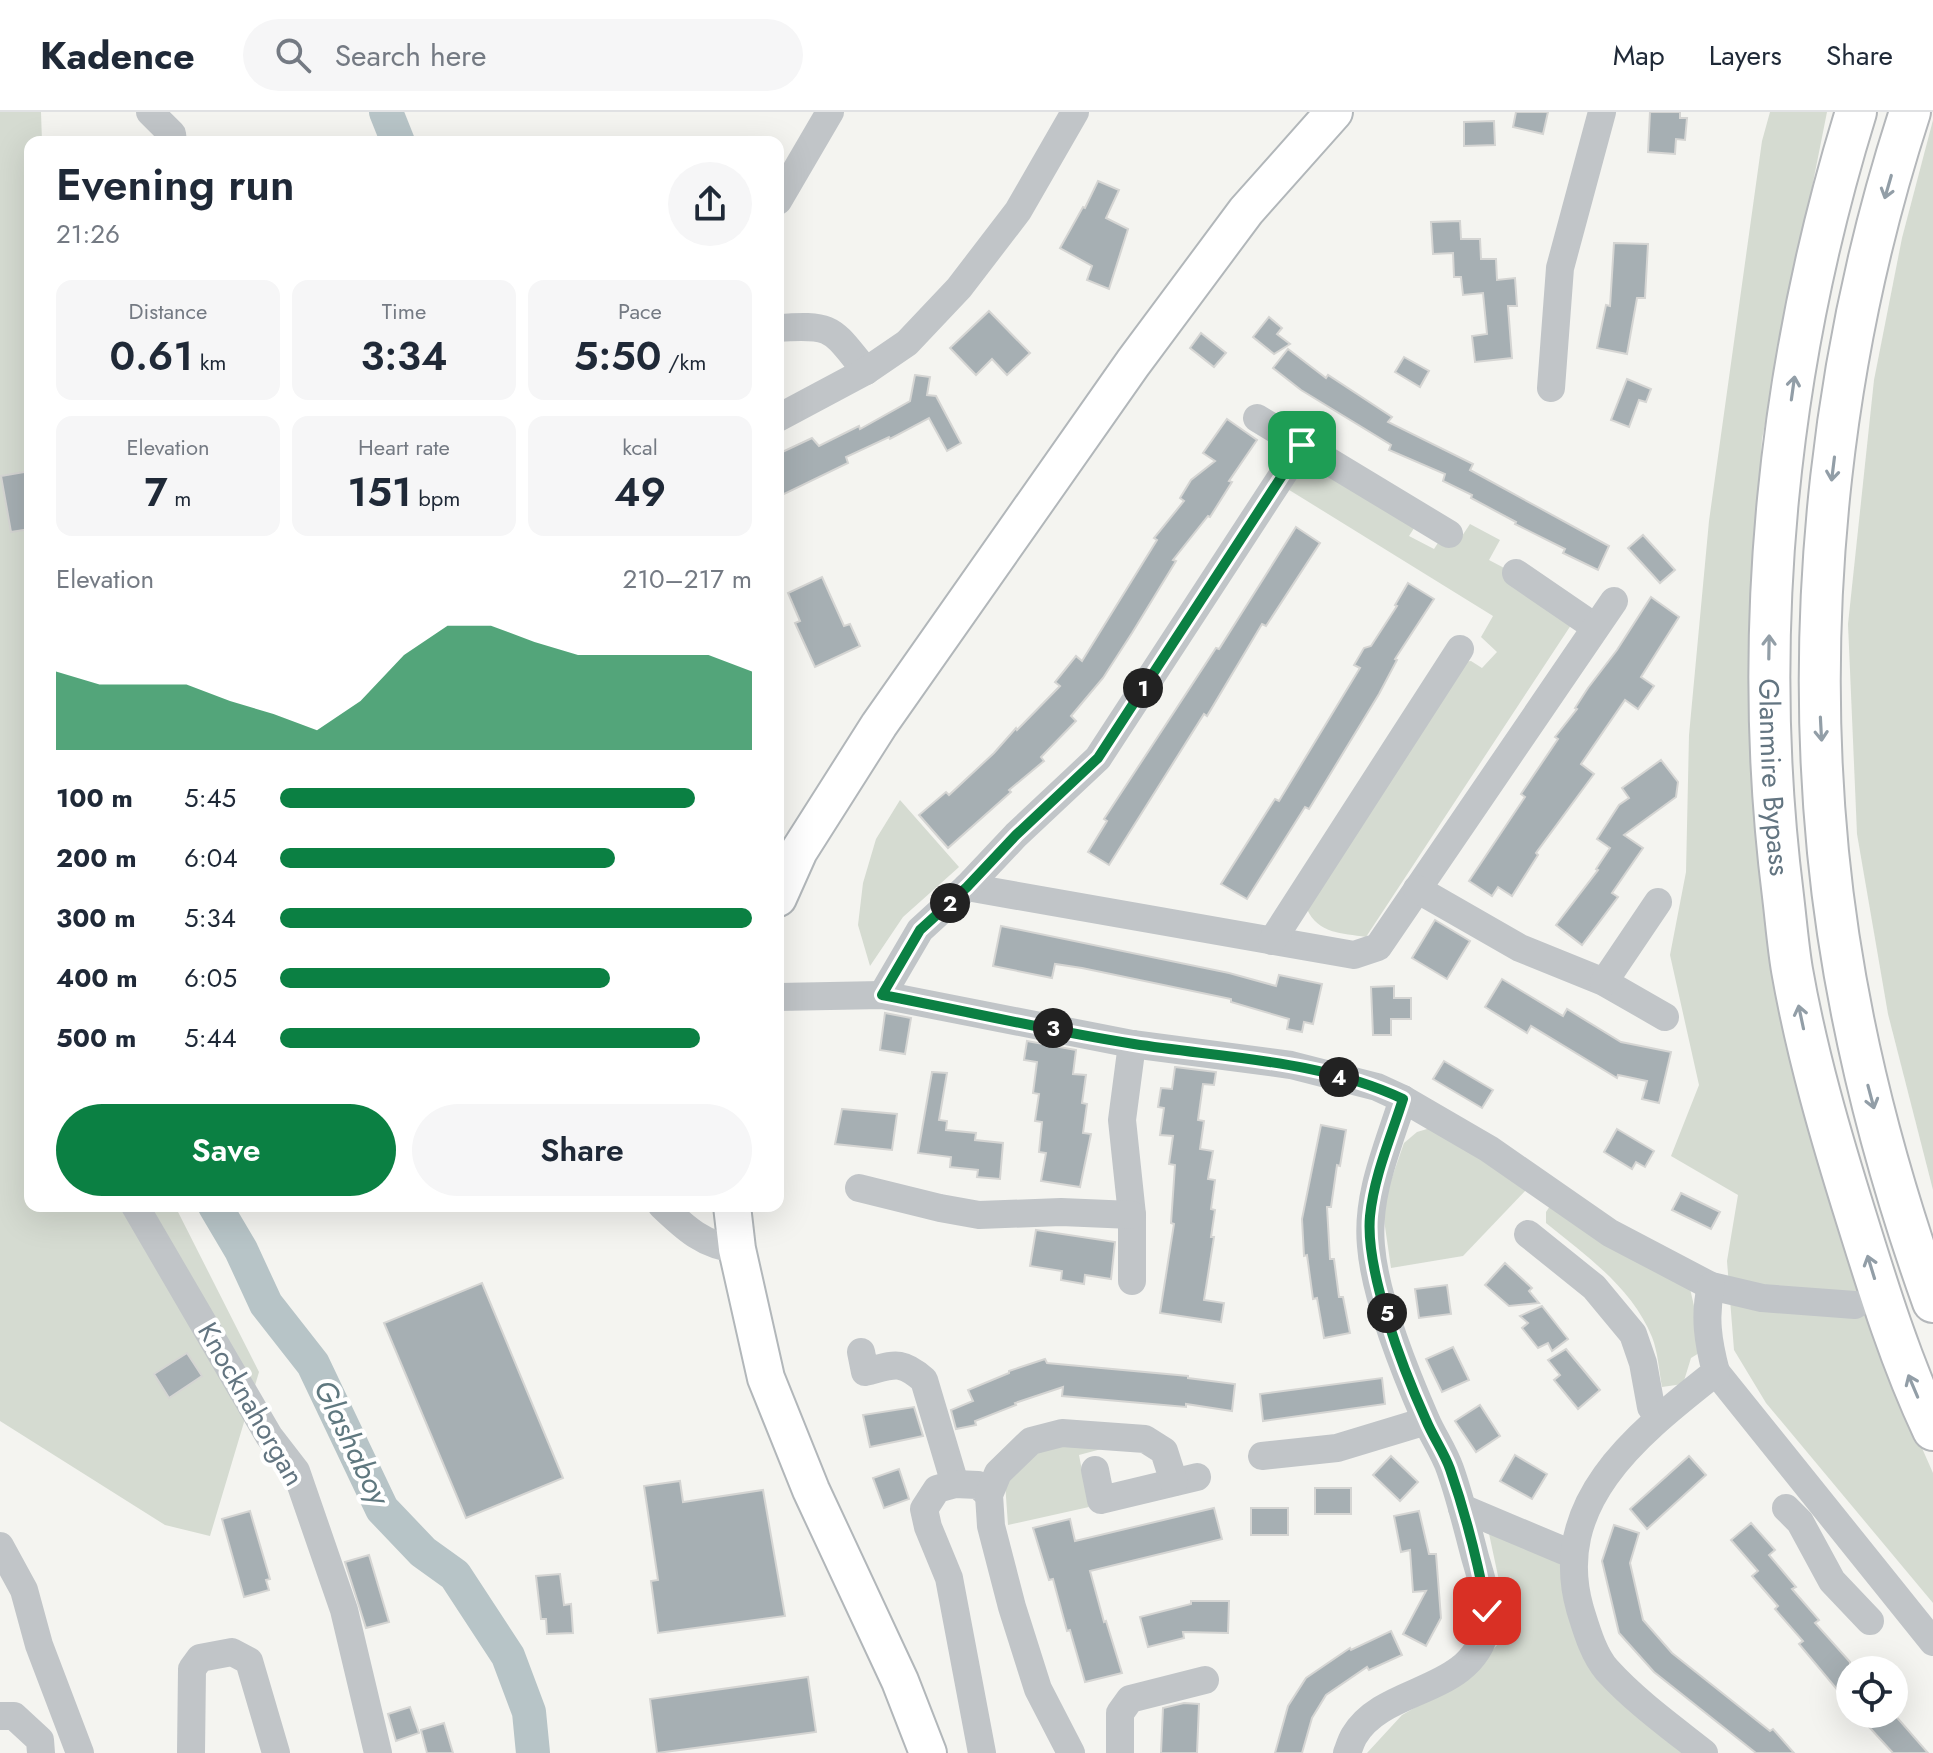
<!DOCTYPE html>
<meta charset="utf-8">
<style>
:root{--surface:#fff;--page:#f6f6f7;--text:#1f2937;--muted:#747a83;--line:#e0e1e3;--accent:#0b8043}
body{margin:0;font-family:Jost,sans-serif;background:var(--page);color:var(--text);height:100vh;display:flex;flex-direction:column;font-size:30px;white-space:nowrap}
*{box-sizing:border-box;margin:0}
p{font-size:26px;color:var(--muted)}
.icon{flex:none;width:44px;height:44px;fill:none;stroke:currentColor;stroke-width:2;stroke-linecap:round;stroke-linejoin:round}
.map{position:relative;flex:1;overflow:hidden}
.sheet{position:absolute;left:24px;top:24px;width:760px;height:1076px;display:flex;flex-direction:column;background:var(--surface);border-radius:16px;box-shadow:0 8px 32px #0002}
.sheet>*{flex:none}
.fabs{position:absolute;left:1836px;top:1544px;display:grid;gap:16px}
.fabs a{display:grid;place-items:center;width:72px;height:72px;border-radius:50%;background:var(--surface);box-shadow:0 8px 32px #0002;font-size:40px}
.pin{position:absolute;display:grid;place-items:center;width:68px;height:68px;color:#fff;margin:-34px;border-radius:16px;box-shadow:0 4px 12px #0006}
.km{position:absolute;width:40px;height:40px;margin:-20px;border-radius:50%;background:#222;color:#fff;font-size:22px;line-height:40px;text-align:center}
.round{display:grid;place-items:center;flex:none;width:84px;height:84px;border-radius:42px;background:var(--page)}
.overview{display:flex;align-items:center;justify-content:space-between;height:136px;padding:0 32px}
h1{font-size:44px;font-weight:600;line-height:60px}
.stats{display:grid;grid-template-columns:repeat(3,1fr);gap:12px;height:136px;padding:8px 32px}
.stats div{display:grid;align-content:center;border-radius:16px;background:var(--page);text-align:center}
.stats b{font-size:40px;font-weight:600}
.stats small{font-size:22px;font-weight:400}
.stats p{font-size:22px}
.chart{height:224px;padding:16px 32px}
.chart p{display:flex;justify-content:space-between}
.chart svg{width:100%;height:144px;margin-top:8px;fill:var(--accent);opacity:.7}
.button{display:flex;gap:16px;margin-top:auto;padding:16px 32px}
.button a{flex:1;height:92px;border-radius:48px;background:var(--accent);color:#fff;font-size:32px;font-weight:600;line-height:92px;text-align:center}
.button a+a{background:var(--page);color:var(--text)}
ul{padding:0 32px;list-style:none;font-size:26px}
li{display:grid;grid-template-columns:128px 96px 1fr;align-items:center;height:60px}
li i{height:20px;border-radius:10px;background:var(--accent)}
header{display:flex;align-items:center;gap:48px;box-sizing:border-box;height:112px;padding:0 40px;background:var(--surface);border-bottom:2px solid var(--line)}
header strong{font-size:38px}
nav{display:flex;gap:44px;margin-inline-start:auto;font-size:28px}
.search{width:560px;height:72px;background:var(--page);display:flex;align-items:center;gap:20px;box-sizing:border-box;padding:0 28px;border-radius:44px;color:var(--muted);font-size:30px}
.map>svg:first-child{display:block}
.green{fill:#d5dbd1}
.lines{fill:none;stroke-linecap:round;stroke-linejoin:round}
.river{stroke:#b7c4c7;stroke-width:34}
.building{fill:#a6afb3;stroke:#d5d5d3;stroke-width:2}
.major-casing{stroke:#b2b7ba;stroke-width:40}
.highway-casing{stroke:#b4b7ba;stroke-width:44}
.minor{stroke:#c1c5c8;stroke-width:28}
.major{stroke:#fff;stroke-width:36}
.highway{stroke:#fff;stroke-width:40}
.oneway{stroke:#929ea7}
.route-casing{stroke:#fff;stroke-width:16}
.route{stroke:#0b8043;stroke-width:10}
.labels{text-anchor:middle;dominant-baseline:central;stroke-width:8;stroke-linejoin:round;paint-order:stroke}
.street-label{font-size:28px;fill:#637581;stroke:#fff}
.water-label{font-size:30px;font-style:italic;fill:#5f787f;stroke:#fff}
</style>
<header>
<strong>Kadence</strong>
<div class="search"><svg class="icon" aria-label="search" viewBox="0 0 24 24"><circle cx="10" cy="10" r="6"/><path d="M15 15l6 6"/></svg>Search here</div>
<nav><a>Map</a><a>Layers</a><a>Share</a></nav>
</header>
<div class="map">
<svg width="1933" height="1641" viewBox="0 0 1933 1641">
<rect width="100%" height="100%" fill="#f4f4f0"/>
<g class="green">
<path d="M0,0H41L42,30H30V1094H175L259,1260L210,1424L165,1413L0,1309Z"/>
<path d="M1770,0H1827L1762,327L1749,555L1762,729L1895,1275L1933,1361V1491L1766,1291L1734,1238L1727,1149L1738,1083L1671,1044L1699,973L1670,843L1686,760L1689,623L1709,409L1762,29Z"/>
<path d="M1933,8V1078L1888,902L1857,722L1848,512L1874,268L1902,126Z"/>
<path d="M1308,343L1418,410L1409,424L1434,437L1443,423L1460,427L1470,412L1500,428L1489,448L1571,491L1575,507L1366,825C1342,821 1318,822 1307,797L1463,550L1471,549L1482,556L1497,540L1481,525L1493,504L1286,376Z"/>
<path d="M900,688L959,755L903,805L870,854L858,813L863,771L876,727Z"/>
<path d="M1437,1014L1527,1077L1463,1144L1391,1156L1382,1094L1404,1031L1417,1020Z"/>
<path d="M1552,1091L1689,1172L1704,1238L1691,1246L1683,1272L1662,1275C1659,1259 1658,1240 1652,1225C1632,1176 1587,1144 1546,1111V1100Z"/>
<path d="M1120,1332L1079,1343L1089,1395L1008,1413L1005,1371L1043,1335Z"/>
<path d="M1488,1417L1565,1450L1592,1552L1694,1641H1367L1402,1603L1467,1566L1500,1530L1507,1506Z"/>
</g>
<g class="lines">
<g class="river">
<path d="M386,0L398,30"/>
<path d="M215,1094L241,1138L266,1192L313,1252L382,1397L423,1440L455,1463L508,1544L529,1600L533,1641"/>
</g>
</g>
<g class="building">
<path d="M1516,0H1548L1543,22L1513,15Z"/>
<path d="M1650,0H1680V6H1687L1685,28L1676,27L1675,42L1648,40Z"/>
<path d="M1494,9L1495,33L1464,34V10Z"/>
<path d="M1098,69L1119,78L1106,106L1128,117L1109,177L1087,168L1092,154L1060,136L1083,95L1085,96Z"/>
<path d="M1460,109L1461,127H1480L1481,147H1496L1497,168L1515,166L1517,194H1508L1512,246L1475,250L1472,224L1487,222L1483,181L1463,183L1461,165H1454L1453,141L1433,142L1431,110Z"/>
<path d="M1614,131L1648,132L1645,186H1637L1627,242L1597,236L1606,193L1610,194Z"/>
<path d="M989,199L1030,241L1007,263L992,247L976,263L950,236Z"/>
<path d="M1269,205L1282,216L1277,222L1290,232L1274,242L1253,225Z"/>
<path d="M1201,221L1226,241L1214,255L1190,236Z"/>
<path d="M1288,237L1326,266L1328,263L1392,305L1388,310L1473,352L1470,358L1609,434L1598,458L1563,441L1565,437L1515,412L1516,410L1471,386L1472,383L1443,369L1445,362L1389,338L1391,333L1301,278L1273,256Z"/>
<path d="M1404,245L1429,259L1420,275L1395,260Z"/>
<path d="M915,263L930,265L927,283L936,284L961,331L947,339L929,306L890,327L889,325L846,345L848,351L778,385V342L812,326L819,334L859,314L860,317L910,289Z"/>
<path d="M1627,267L1651,277L1646,290L1639,288L1629,315L1611,308Z"/>
<path d="M1227,307L1257,328L1229,369L1232,370L1210,405L1208,404L1173,448L1176,449L1132,521L1103,566L1071,604L1076,609L1041,645L1044,649L1009,678L1011,680L948,736L919,703L946,680L949,683L994,641L1016,616L1017,618L1060,574L1055,570L1076,544L1082,549L1157,428L1154,426L1184,389L1180,386L1191,368L1215,349L1203,341Z"/>
<path d="M30,359V417L11,420L1,364Z"/>
<path d="M1296,415L1320,431L1266,514L1262,512L1207,604L1204,602L1109,753L1088,740L1107,709L1104,707L1216,536L1219,537Z"/>
<path d="M1643,423L1675,458L1660,471L1628,436Z"/>
<path d="M822,465L844,514L850,512L860,534L815,555L795,511L800,509L788,481Z"/>
<path d="M1408,471L1434,487L1395,547L1397,548L1379,582L1309,697L1305,695L1247,787L1221,772L1275,687L1279,689L1360,556L1354,553L1364,536L1371,534L1397,494L1395,493Z"/>
<path d="M1651,485L1679,505L1641,565L1654,574L1638,597L1625,588L1581,652L1594,662L1536,741L1538,743L1512,784L1498,775L1492,784L1469,769L1525,685L1521,682L1558,627L1555,625L1577,597L1575,596L1588,576L1617,538Z"/>
<path d="M1661,648L1678,670L1676,685L1624,723L1643,736L1612,781L1618,785L1582,833L1556,813L1598,758L1596,757L1610,736L1597,727L1619,693L1629,686L1622,676Z"/>
<path d="M1435,808L1470,829L1447,867L1412,846Z"/>
<path d="M1001,814L1229,861L1276,874L1279,863L1322,872L1313,912L1304,910L1302,920L1287,917L1289,907L1231,890V887L1082,856L1055,852L1052,866L993,854Z"/>
<path d="M1502,867L1563,904L1567,897L1621,930L1671,940L1659,991L1642,987L1647,969L1618,963L1617,966L1531,914L1527,921L1485,895Z"/>
<path d="M1394,874V886H1411V907H1391V923H1373L1371,875Z"/>
<path d="M885,901L911,906L905,942L880,938Z"/>
<path d="M1027,929L1076,938L1073,962L1086,963L1082,991L1087,992L1083,1021L1091,1022L1080,1075L1041,1069L1046,1041L1039,1040L1042,1010L1035,1009L1039,982L1033,981L1037,950L1024,948Z"/>
<path d="M1444,949L1493,978L1482,996L1433,967Z"/>
<path d="M1175,955L1216,960L1214,973L1203,972L1198,1008L1204,1009L1200,1037L1213,1039L1208,1067L1215,1068L1211,1097L1215,1098L1211,1125H1214L1204,1188L1224,1191L1221,1210L1160,1201L1174,1112L1171,1111L1175,1053L1169,1052L1173,1024L1160,1023L1164,996L1158,995L1161,976L1172,977Z"/>
<path d="M932,960L947,961L939,1008L947,1009L946,1018L976,1021L975,1028L1003,1031L1000,1067L977,1065L978,1058L950,1055L951,1045L918,1041Z"/>
<path d="M842,997L897,1002L892,1038L835,1032Z"/>
<path d="M1321,1013L1346,1018L1340,1054L1337,1053L1331,1095H1327L1330,1147H1334L1339,1185H1343L1350,1221L1324,1226L1317,1186L1313,1187L1307,1143L1304,1144L1302,1107Z"/>
<path d="M1617,1017L1654,1039L1645,1055L1636,1050L1632,1057L1604,1040Z"/>
<path d="M1681,1081L1720,1100L1711,1117L1672,1098Z"/>
<path d="M1036,1118L1115,1130L1111,1167L1085,1163L1084,1172L1061,1168L1062,1159L1030,1154Z"/>
<path d="M1505,1151L1532,1176L1529,1179L1539,1191L1509,1194L1485,1173Z"/>
<path d="M482,1171L563,1366L466,1406L384,1211Z"/>
<path d="M1447,1173L1451,1202L1419,1206L1415,1177Z"/>
<path d="M1542,1194L1568,1227L1552,1239L1548,1231L1538,1236L1522,1216L1528,1211L1520,1204Z"/>
<path d="M1453,1235L1469,1268L1442,1280L1426,1247Z"/>
<path d="M1566,1237L1600,1278L1578,1297L1554,1268L1560,1263L1548,1248Z"/>
<path d="M187,1241L202,1264L169,1286L154,1262Z"/>
<path d="M1045,1247L1047,1251L1188,1264V1266L1235,1272L1232,1299L1186,1292V1295L1062,1284L1063,1275L1015,1291L1016,1293L975,1309L976,1313L956,1317L951,1298L973,1289L968,1278L1009,1261V1259Z"/>
<path d="M1382,1266L1385,1292L1263,1309L1260,1282Z"/>
<path d="M1480,1293L1500,1324L1476,1340L1455,1309Z"/>
<path d="M914,1295L923,1324L870,1335L863,1303Z"/>
<path d="M1515,1343L1547,1362L1532,1387L1500,1369Z"/>
<path d="M1391,1344L1418,1370L1400,1389L1373,1363Z"/>
<path d="M1689,1344L1706,1363L1647,1417L1630,1397Z"/>
<path d="M899,1357L909,1387L884,1396L873,1366Z"/>
<path d="M680,1369L683,1390L763,1378L785,1504L658,1521L651,1469L658,1468L644,1374Z"/>
<rect x="1315" y="1376" width="36" height="26"/>
<path d="M1214,1396L1222,1427L1090,1459L1104,1510L1106,1509L1122,1561L1085,1570L1070,1518L1067,1519L1053,1467L1049,1468L1033,1416L1070,1407L1075,1429Z"/>
<rect x="1251" y="1396" width="37" height="27"/>
<path d="M250,1399L270,1467L266,1468L269,1478L244,1485L222,1407Z"/>
<path d="M1419,1399L1429,1442H1436L1441,1506L1426,1534L1403,1522L1426,1479L1413,1480L1410,1438L1401,1440L1394,1404Z"/>
<path d="M1751,1411L1775,1438L1769,1443L1796,1475L1792,1477L1819,1508L1815,1511L1850,1550V1593L1799,1532L1803,1529L1775,1497L1778,1494L1752,1464L1758,1459L1731,1428Z"/>
<path d="M1614,1413L1639,1421L1630,1451L1643,1508L1672,1541L1770,1619L1773,1617L1794,1641H1756L1654,1560L1619,1521L1602,1449Z"/>
<path d="M369,1443L389,1510L366,1516L345,1450Z"/>
<path d="M560,1462L564,1493L571,1492L573,1521L547,1522L546,1507H541L536,1464Z"/>
<path d="M1191,1489H1229L1228,1521L1183,1520L1184,1526L1148,1535L1140,1505L1191,1492Z"/>
<path d="M1391,1519L1402,1543L1369,1558L1367,1555L1326,1583L1312,1606L1302,1641H1275L1288,1594L1306,1566L1350,1536L1351,1538Z"/>
<path d="M808,1565L816,1620L657,1641L650,1587Z"/>
<path d="M1184,1591L1199,1592L1197,1641H1161L1163,1596Z"/>
<path d="M410,1595L419,1621L396,1629L388,1602Z"/>
<path d="M1857,1602H1894L1928,1641H1893Z"/>
<path d="M444,1611L453,1641H427L421,1618Z"/>
</g>
<g class="lines">
<g class="major-casing">
<g id="major">
<path d="M778,786L799,739L879,613L1133,251L1246,99L1334,0"/>
<path d="M732,1094L737,1137L766,1266L811,1378L900,1569L928,1641"/>
</g>
</g>
<g class="highway-casing">
<g id="highway">
<path id="s1" d="M1856,0C1778,252 1750,523 1783,784C1786,809 1788,834 1792,858C1807,943 1831,1025 1857,1108C1879,1179 1901,1250 1933,1318"/>
<path d="M1910,0C1833,236 1804,493 1828,740C1843,893 1881,1045 1933,1190"/>
</g>
</g>
<g class="minor">
<path d="M150,0L172,22L173,30"/>
<path d="M778,89L830,0"/>
<path d="M778,216C835,212 831,217 866,259"/>
<path d="M1551,276L1560,156L1602,0"/>
<path d="M778,306L866,259L907,231L959,176L1018,99L1075,0"/>
<path d="M1257,306L1449,422"/>
<path d="M1516,461L1595,515"/>
<path d="M967,775L1354,843L1378,835L1614,489"/>
<path d="M1417,777L1520,836L1604,870L1665,905"/>
<path d="M1272,829L1460,537"/>
<path d="M1604,870L1658,790"/>
<path d="M882,883L920,818L967,775L1016,723L1098,646L1302,333"/>
<path d="M778,885L882,883L1132,932L1291,953L1377,975L1403,987L1489,1037L1610,1121L1711,1174L1762,1186L1855,1193"/>
<path d="M1132,932L1122,1008L1132,1103V1169"/>
<path d="M859,1076L940,1096L979,1103L1061,1100L1132,1103"/>
<path d="M135,1094L269,1324L296,1359L344,1498L378,1641"/>
<path d="M662,1094C685,1116 704,1134 737,1137"/>
<path d="M1528,1122L1594,1175L1633,1222L1643,1251L1651,1295L1659,1306"/>
<path d="M861,1240L865,1260C894,1253 900,1247 924,1268L955,1372"/>
<path d="M1716,1260L1933,1530"/>
<path d="M1262,1344L1337,1336L1426,1309"/>
<path d="M1095,1358L1101,1388L1197,1365"/>
<path d="M1462,1396L1574,1443"/>
<path d="M1786,1396L1800,1410L1832,1469L1870,1509"/>
<path d="M0,1434L24,1478L39,1533L80,1641"/>
<path d="M0,1604H14L40,1628L41,1641"/>
<path d="M191,1641L192,1557L200,1546L232,1540L249,1549L276,1641"/>
<path d="M982,1641L949,1466L928,1415L924,1397L937,1377L955,1372L978,1373L989,1383"/>
<path d="M1071,1641L1038,1577L1012,1495L991,1414L989,1383L998,1361L1031,1329L1062,1321L1145,1327L1164,1339L1174,1370"/>
<path d="M1120,1641V1601L1130,1587L1205,1568"/>
<path d="M1347,1641C1349,1636 1351,1629 1354,1624C1384,1573 1472,1583 1486,1516C1491,1494 1481,1466 1475,1445C1467,1415 1460,1385 1450,1357C1444,1340 1433,1324 1426,1308C1405,1260 1375,1185 1371,1134C1366,1083 1388,1035 1403,987"/>
<path d="M1704,1641C1671,1615 1635,1589 1607,1558C1593,1542 1586,1516 1580,1497C1549,1388 1642,1319 1716,1260C1708,1230 1704,1204 1711,1174"/>
</g>
<use href="#major" class="major"/>
<use href="#highway" class="highway"/>
</g>
<defs><path id="oneway-shaft" d="M-6 0H5M1.5-3L5.5 0L1.5 3" fill="none" stroke-width="1.6" stroke-linecap="round" stroke-linejoin="round" transform="scale(2)"/></defs>
<g class="oneway">
<use href="#oneway-shaft" transform="translate(1888 75) rotate(106)"/>
<use href="#oneway-shaft" transform="translate(1793 276) rotate(-82)"/>
<use href="#oneway-shaft" transform="translate(1833 357) rotate(97)"/>
<use href="#oneway-shaft" transform="translate(1769 535) rotate(-89)"/>
<use href="#oneway-shaft" transform="translate(1821 617) rotate(87)"/>
<use href="#oneway-shaft" transform="translate(1801 905) rotate(-102)"/>
<use href="#oneway-shaft" transform="translate(1871 985) rotate(75)"/>
<use href="#oneway-shaft" transform="translate(1871 1155) rotate(-107)"/>
<use href="#oneway-shaft" transform="translate(1913 1274) rotate(-113)"/>
</g>
<g class="lines">
<g class="route-casing">
<path id="route" d="M1302,333L1098,646L1016,723L967,775L920,818L882,883C966,899 1050,919 1134,932C1224,946 1321,948 1403,987C1391,1025 1374,1064 1370,1104C1365,1159 1403,1257 1426,1308C1433,1325 1444,1340 1450,1357C1466,1403 1478,1451 1487,1499"/>
</g>
<use href="#route" class="route"/>
</g>
<g class="labels">
<g class="street-label">
<text stroke="none"><textPath href="#s1" startOffset="674">Glanmire Bypass</textPath></text>
<text transform="translate(251 1292) rotate(60)">Knocknahorgan</text>
</g>
<g class="water-label">
<text transform="translate(352 1330) rotate(64)">Glashaboy</text>
</g>
</g>
</svg>
<div class="fabs">
<a><svg class="icon" aria-label="locate" viewBox="0 0 24 24"><circle cx="12" cy="12" r="6"/><path d="M12 2v4M12 18v4M2 12h4M18 12h4"/></svg></a>
</div>
<div class="pin" style="left:1302px;top:333px;background:#1e9e55"><svg class="icon" aria-label="arrive" viewBox="0 0 24 24"><path d="M6 21V4h12l-3 4 3 4H6"/></svg></div>
<div class="pin" style="left:1487px;top:1499px;background:#d93025"><svg class="icon" aria-label="check" viewBox="0 0 24 24"><path d="M5 12l5 5 9-10"/></svg></div>
<b class="km" style="left:1143px;top:576px">1</b>
<b class="km" style="left:950px;top:791px">2</b>
<b class="km" style="left:1053px;top:916px">3</b>
<b class="km" style="left:1339px;top:965px">4</b>
<b class="km" style="left:1387px;top:1201px">5</b>
<section class="sheet">
<div class="overview"><div><h1>Evening run</h1><p>21:26</p></div><a class="round"><svg class="icon" aria-label="share" viewBox="0 0 24 24"><path d="M12 15V3M7 8l5-5 5 5M5 13v7h14v-7"/></svg></a></div>
<div class="stats">
<div><p>Distance</p><b>0.61<small> km</small></b></div>
<div><p>Time</p><b>3:34</b></div>
<div><p>Pace</p><b>5:50<small> /km</small></b></div>
</div>
<div class="stats">
<div><p>Elevation</p><b>7<small> m</small></b></div>
<div><p>Heart rate</p><b>151<small> bpm</small></b></div>
<div><p>kcal</p><b>49</b></div>
</div>
<div class="chart"><p><span>Elevation</span>210–217 m</p>
<svg viewBox="0 0 160 44" preserveAspectRatio="none"><path d="M0 44V20L10 24L20 24L30 24L40 29L50 33L60 38L70 29L80 15L90 6L100 6L110 11L120 15L130 15L140 15L150 15L160 20V44z"/></svg>
</div>
<ul>
<li><b>100 m</b>5:45<i style="width:88%"></i></li>
<li><b>200 m</b>6:04<i style="width:71%"></i></li>
<li><b>300 m</b>5:34<i style="width:100%"></i></li>
<li><b>400 m</b>6:05<i style="width:70%"></i></li>
<li><b>500 m</b>5:44<i style="width:89%"></i></li>
</ul>
<div class="button"><a>Save</a><a>Share</a></div>
</section>
</div>
